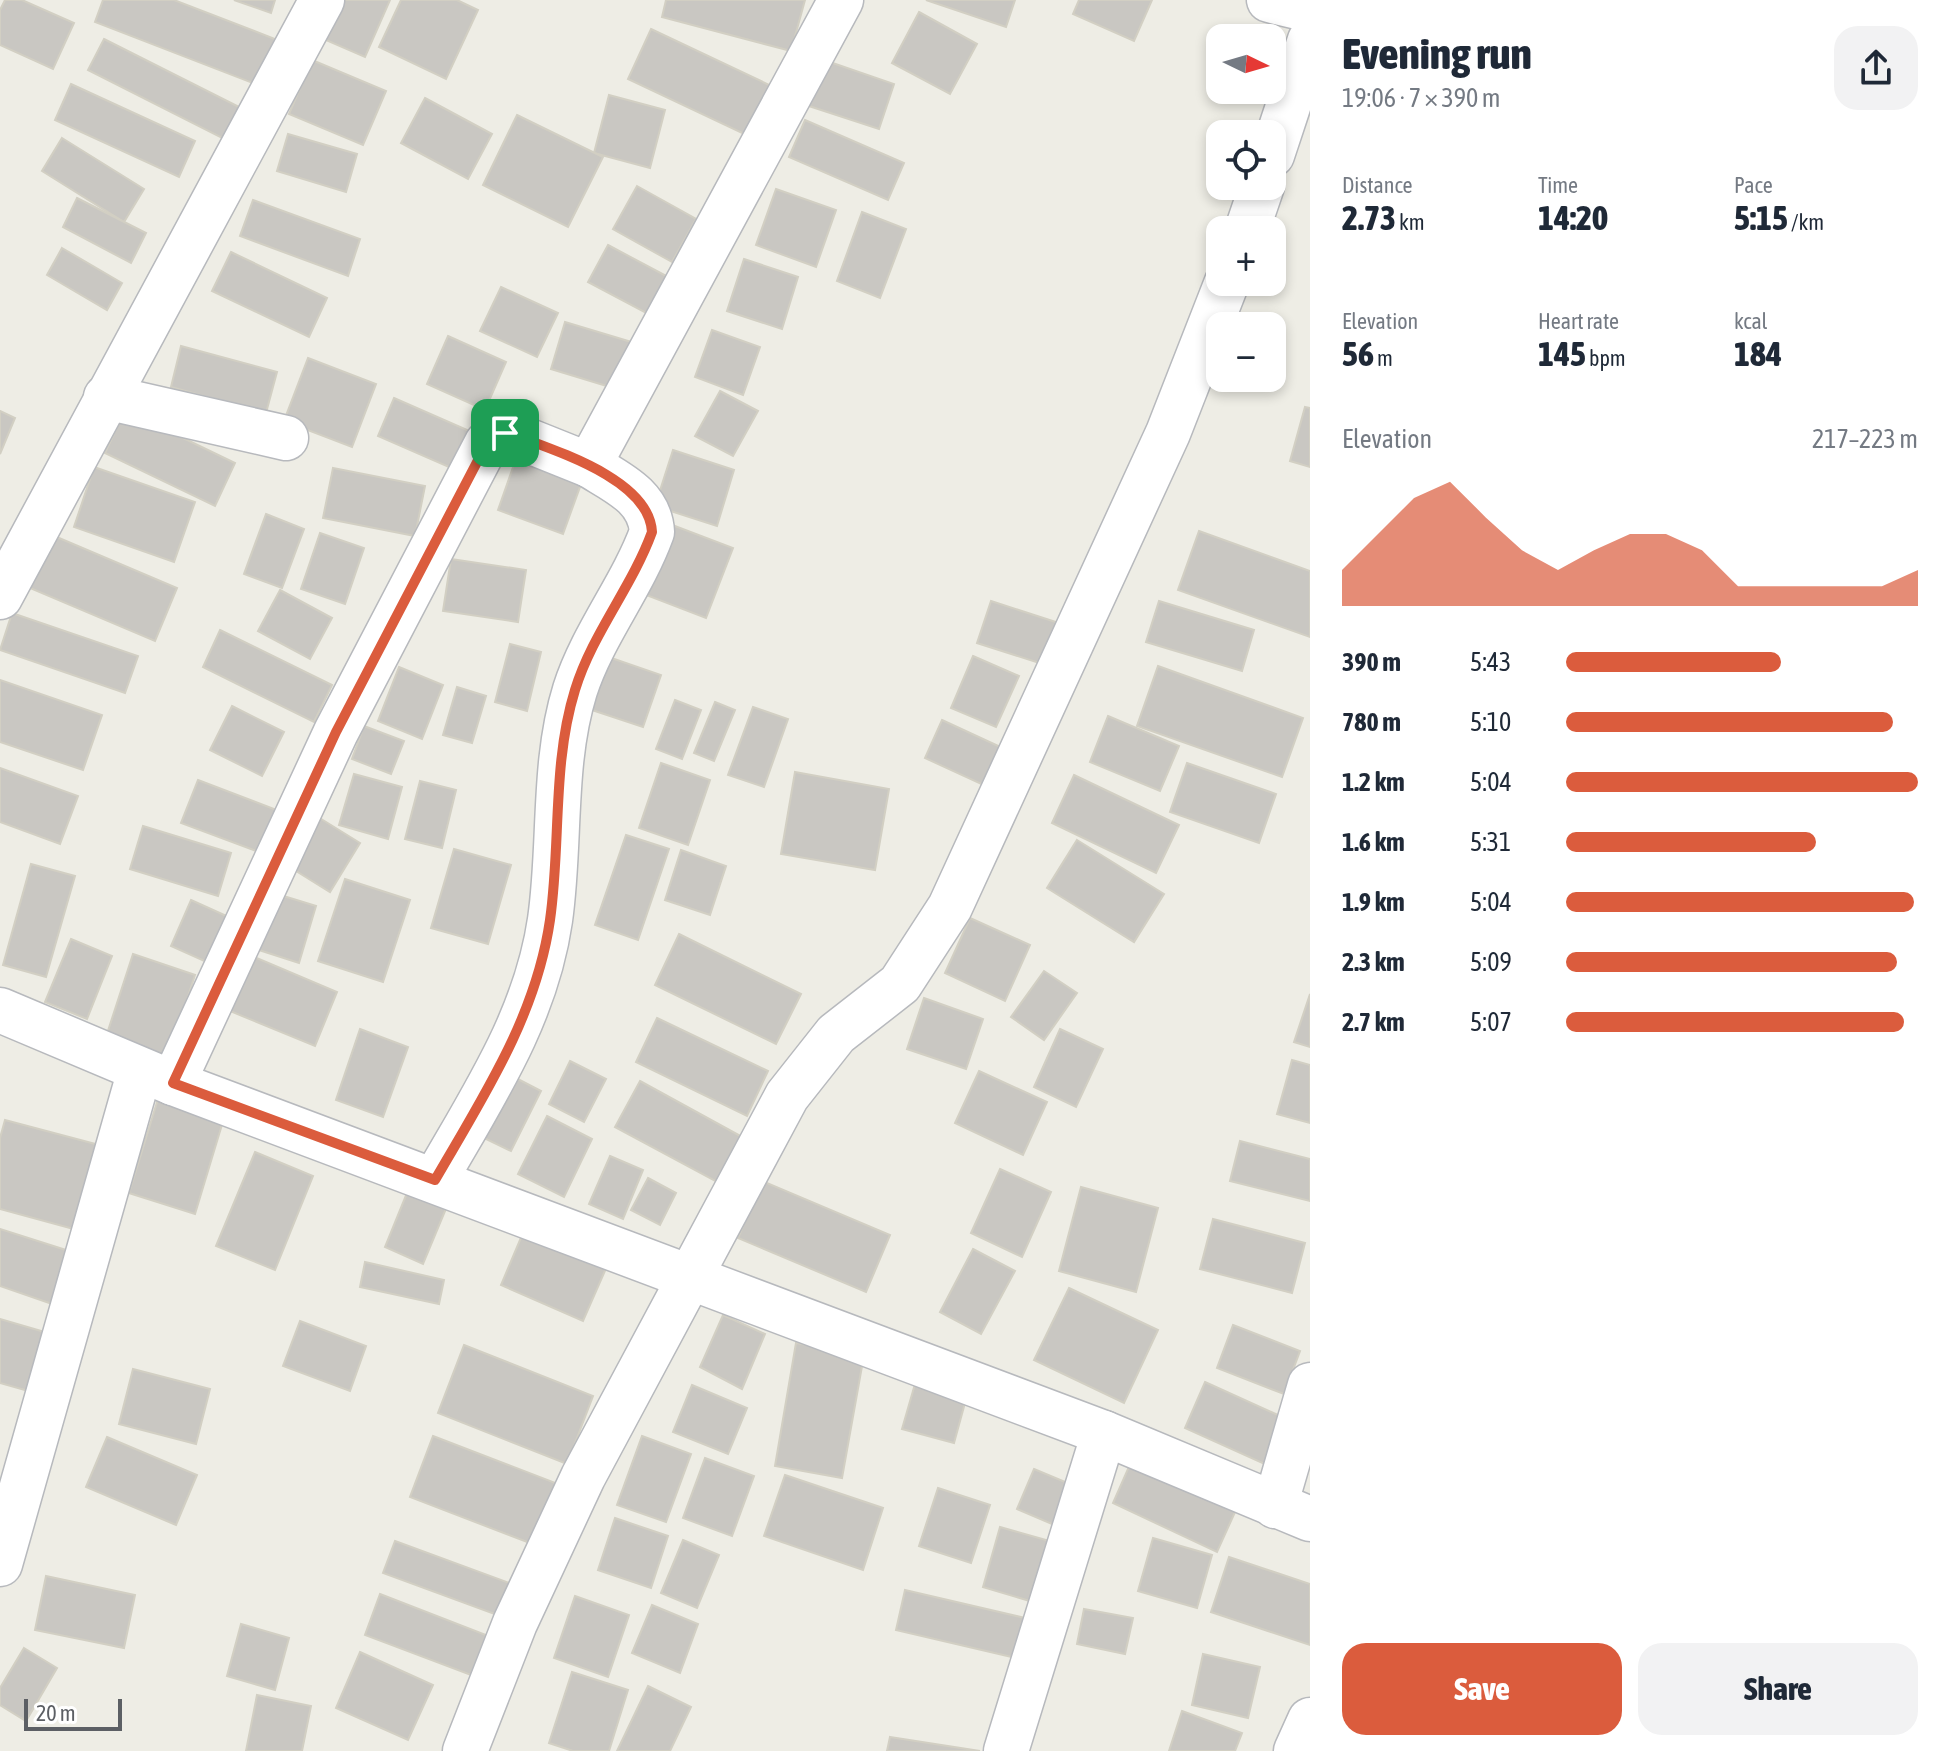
<!DOCTYPE html>
<meta charset="utf-8">
<style>
:root{--surface:#fff;--page:#f2f2f3;--text:#1f2937;--muted:#747a83;--accent:#db5c3d}
body{margin:0;font-family:"Asap Condensed",sans-serif;background:var(--page);color:var(--text);height:100vh;display:flex;flex-direction:column;font-size:30px;white-space:nowrap}
*{box-sizing:border-box;margin:0}
p{font-size:26px;color:var(--muted)}
.icon{flex:none;width:44px;height:44px;fill:none;stroke:currentColor;stroke-width:2;stroke-linecap:round;stroke-linejoin:round}
.map{position:relative;flex:1;overflow:hidden}
.drawer{display:flex;flex-direction:column;background:var(--surface);width:640px}
.drawer>*{flex:none}
.needle{width:52px;rotate:95deg}
.controls{position:absolute;left:1206px;top:24px;display:grid;gap:16px}
.controls a{display:grid;place-items:center;width:80px;height:80px;border-radius:16px;background:var(--surface);box-shadow:0 4px 12px #0003;font-size:40px}
.scale{position:absolute;left:24px;bottom:20px;width:98px;box-sizing:border-box;padding-left:8px;border:4px solid #5c5f64;border-top:0;font-size:22px;line-height:28px;white-space:nowrap;color:#5c5f64;-webkit-text-stroke:6px #fff;paint-order:stroke}
.pin{position:absolute;display:grid;place-items:center;width:68px;height:68px;color:#fff;margin:-34px;border-radius:16px;box-shadow:0 4px 12px #0006}
.round{display:grid;place-items:center;flex:none;width:84px;height:84px;border-radius:24px;background:var(--page)}
.overview{display:flex;align-items:center;justify-content:space-between;height:136px;padding:0 32px}
h1{font-size:44px;font-weight:800;line-height:60px}
.stats{display:grid;grid-template-columns:repeat(3,1fr);gap:12px;height:136px;padding:8px 32px}
.stats div{display:grid;align-content:center}
.stats b{font-size:34px;font-weight:800}
.stats small{font-size:22px;font-weight:400}
.stats p{font-size:22px}
.chart{height:224px;padding:16px 32px}
.chart p{display:flex;justify-content:space-between}
.chart svg{width:100%;height:144px;margin-top:8px;fill:var(--accent);opacity:.7}
.button{display:flex;gap:16px;margin-top:auto;padding:16px 32px}
.button a{flex:1;height:92px;border-radius:24px;background:var(--accent);color:#fff;font-size:32px;font-weight:800;line-height:92px;text-align:center}
.button a+a{background:var(--page);color:var(--text)}
ul{padding:0 32px;list-style:none;font-size:26px}
li{display:grid;grid-template-columns:128px 96px 1fr;align-items:center;height:60px}
li i{height:20px;border-radius:10px;background:var(--accent)}
main{display:flex;flex:1;min-height:0}
.map>svg:first-child{display:block}
.building{fill:#c9c7c2;stroke:#d2cfc3;stroke-width:2}
.lines{fill:none;stroke-linecap:round;stroke-linejoin:round}
.minor-casing{stroke:#b7b9bd;stroke-width:47}
.minor{stroke:#fff;stroke-width:44}
.route-casing{stroke:#fff;stroke-width:16}
.route{stroke:#db5c3d;stroke-width:10}
</style>
<main>
<div class="map">
<svg width="1310" height="1751" viewBox="0 0 1310 1751">
<rect width="100%" height="100%" fill="#eeede5"/>
<g class="building">
<path d="M5,0H22L74,23L53,69L0,45V10Z"/>
<path d="M103,0H174L275,39L258,85L95,22Z"/>
<path d="M234,0H275L271,13Z"/>
<path d="M335,0H390L365,57L319,37Z"/>
<path d="M401,0H457L478,10L446,79L379,47Z"/>
<path d="M666,0H805L791,51L662,17Z"/>
<path d="M926,0H1015L1006,27Z"/>
<path d="M1079,0H1152L1134,41L1073,14Z"/>
<path d="M919,12L977,44L950,94L892,63Z"/>
<path d="M651,29L782,91L759,141L628,79Z"/>
<path d="M104,39L249,112L234,144L88,70Z"/>
<path d="M312,60L386,91L363,145L289,114Z"/>
<path d="M824,60L894,84L879,129L809,106Z"/>
<path d="M71,84L195,141L179,177L55,120Z"/>
<path d="M609,95L665,110L650,168L594,153Z"/>
<path d="M425,98L492,134L468,179L401,143Z"/>
<path d="M517,115L603,157L568,227L483,185Z"/>
<path d="M805,120L904,163L888,200L789,157Z"/>
<path d="M288,134L357,154L346,192L277,171Z"/>
<path d="M62,138L144,189L124,222L42,171Z"/>
<path d="M637,186L696,219L672,262L613,229Z"/>
<path d="M776,189L836,210L816,267L756,245Z"/>
<path d="M77,198L146,233L131,263L63,227Z"/>
<path d="M253,200L360,239L348,276L240,236Z"/>
<path d="M862,212L906,229L880,298L837,281Z"/>
<path d="M608,245L670,278L650,315L588,282Z"/>
<path d="M62,248L122,283L107,310L47,275Z"/>
<path d="M231,252L327,298L309,337L212,291Z"/>
<path d="M744,259L798,277L782,329L727,311Z"/>
<path d="M501,287L558,313L537,357L480,331Z"/>
<path d="M565,322L638,344L623,391L551,369Z"/>
<path d="M712,330L760,347L743,395L695,377Z"/>
<path d="M448,336L506,362L485,410L427,384Z"/>
<path d="M181,346L277,372L266,413L171,387Z"/>
<path d="M308,358L376,384L352,447L284,421Z"/>
<path d="M720,391L758,411L733,456L695,436Z"/>
<path d="M394,398L474,433L458,471L378,436Z"/>
<path d="M1305,407L1310,408V467L1290,461Z"/>
<path d="M125,410L235,463L215,506L105,453Z"/>
<path d="M0,411L15,418L0,454Z"/>
<path d="M519,450L585,473L563,534L498,510Z"/>
<path d="M673,450L734,470L717,526L655,506Z"/>
<path d="M94,467L195,502L174,562L74,527Z"/>
<path d="M333,468L425,486L415,536L323,518Z"/>
<path d="M266,514L304,529L282,588L244,574Z"/>
<path d="M667,523L733,548L706,618L641,593Z"/>
<path d="M1199,531L1310,571V637L1178,590Z"/>
<path d="M320,533L364,548L345,604L301,589Z"/>
<path d="M52,535L177,588L155,641L30,588Z"/>
<path d="M451,559L526,570L518,622L443,611Z"/>
<path d="M280,590L332,618L310,659L258,631Z"/>
<path d="M991,601L1071,627L1058,669L977,643Z"/>
<path d="M1159,601L1254,630L1242,671L1146,642Z"/>
<path d="M12,613L138,656L125,693L0,650Z"/>
<path d="M220,630L332,685L314,722L203,667Z"/>
<path d="M510,644L541,652L527,711L495,702Z"/>
<path d="M594,652L661,675L643,727L577,705Z"/>
<path d="M973,656L1019,676L996,727L951,708Z"/>
<path d="M1158,666L1303,718L1282,777L1137,726Z"/>
<path d="M399,667L443,685L422,739L378,721Z"/>
<path d="M0,680L102,715L83,770L0,742Z"/>
<path d="M457,687L486,696L472,743L443,735Z"/>
<path d="M675,700L701,710L682,759L656,749Z"/>
<path d="M715,702L735,710L714,761L694,753Z"/>
<path d="M232,706L284,732L262,776L210,750Z"/>
<path d="M753,707L788,719L764,787L728,775Z"/>
<path d="M1108,716L1179,746L1160,791L1090,762Z"/>
<path d="M942,720L1007,750L990,788L925,758Z"/>
<path d="M364,726L404,741L391,774L352,759Z"/>
<path d="M661,763L710,780L688,845L639,828Z"/>
<path d="M1187,763L1276,794L1259,843L1170,812Z"/>
<path d="M0,768L78,796L60,844L0,822Z"/>
<path d="M795,772L889,789L875,870L781,854Z"/>
<path d="M354,774L402,787L388,839L339,825Z"/>
<path d="M1074,775L1179,825L1156,873L1052,823Z"/>
<path d="M198,780L282,812L267,855L181,823Z"/>
<path d="M420,781L456,790L442,848L405,839Z"/>
<path d="M318,817L360,843L330,892L288,866Z"/>
<path d="M143,826L231,853L218,896L130,869Z"/>
<path d="M626,835L669,849L638,940L595,925Z"/>
<path d="M1077,840L1164,894L1134,942L1047,888Z"/>
<path d="M454,849L511,865L488,944L431,928Z"/>
<path d="M681,850L726,866L710,915L665,900Z"/>
<path d="M31,864L75,876L46,977L3,965Z"/>
<path d="M345,879L410,900L383,982L318,961Z"/>
<path d="M277,894L316,906L299,963L259,950Z"/>
<path d="M191,900L231,918L211,964L171,946Z"/>
<path d="M970,918L1030,945L1005,1001L945,973Z"/>
<path d="M679,934L801,994L776,1044L655,985Z"/>
<path d="M71,939L112,956L87,1019L45,1002Z"/>
<path d="M133,954L195,975L166,1063L104,1043Z"/>
<path d="M252,956L337,992L315,1046L230,1011Z"/>
<path d="M1044,971L1077,993L1044,1040L1011,1017Z"/>
<path d="M1310,994V1047L1294,1042Z"/>
<path d="M924,998L983,1019L966,1069L907,1049Z"/>
<path d="M657,1018L768,1071L747,1116L636,1062Z"/>
<path d="M360,1029L408,1047L383,1117L336,1100Z"/>
<path d="M1060,1029L1103,1049L1076,1107L1034,1087Z"/>
<path d="M1292,1060L1310,1065V1123L1277,1114Z"/>
<path d="M570,1061L606,1079L584,1122L549,1104Z"/>
<path d="M979,1071L1047,1102L1023,1155L955,1123Z"/>
<path d="M512,1076L541,1091L511,1151L482,1137Z"/>
<path d="M640,1081L744,1138L719,1183L615,1127Z"/>
<path d="M158,1099L224,1118L195,1214L129,1193Z"/>
<path d="M547,1116L592,1139L564,1197L518,1174Z"/>
<path d="M5,1120L103,1146L81,1231L0,1209V1138Z"/>
<path d="M1240,1141L1310,1159V1201L1230,1181Z"/>
<path d="M255,1152L313,1176L275,1270L216,1246Z"/>
<path d="M610,1156L643,1170L623,1219L589,1204Z"/>
<path d="M1000,1169L1051,1192L1022,1257L971,1233Z"/>
<path d="M648,1178L676,1193L660,1225L631,1210Z"/>
<path d="M762,1181L890,1235L866,1292L738,1238Z"/>
<path d="M411,1183L450,1199L423,1264L385,1247Z"/>
<path d="M1081,1187L1158,1208L1136,1292L1059,1271Z"/>
<path d="M1213,1219L1305,1243L1292,1293L1200,1269Z"/>
<path d="M528,1221L611,1257L583,1321L501,1285Z"/>
<path d="M0,1229L69,1251L52,1304L0,1286Z"/>
<path d="M973,1249L1015,1271L981,1334L940,1312Z"/>
<path d="M365,1262L444,1280L439,1304L360,1287Z"/>
<path d="M1069,1288L1158,1330L1124,1403L1034,1360Z"/>
<path d="M723,1315L765,1334L742,1389L700,1367Z"/>
<path d="M0,1319L48,1333L32,1392L0,1383Z"/>
<path d="M300,1321L366,1346L350,1391L283,1366Z"/>
<path d="M1233,1325L1300,1351L1284,1394L1217,1368Z"/>
<path d="M796,1343L864,1355L842,1478L775,1466Z"/>
<path d="M464,1345L593,1396L567,1464L438,1413Z"/>
<path d="M133,1369L210,1389L196,1444L119,1424Z"/>
<path d="M917,1377L968,1392L954,1443L902,1429Z"/>
<path d="M1205,1382L1289,1420L1269,1466L1185,1428Z"/>
<path d="M692,1385L747,1408L728,1454L673,1432Z"/>
<path d="M433,1436L558,1484L535,1545L410,1497Z"/>
<path d="M642,1436L691,1454L666,1522L617,1505Z"/>
<path d="M107,1437L197,1475L176,1525L86,1487Z"/>
<path d="M1135,1453L1240,1501L1217,1552L1113,1503Z"/>
<path d="M705,1458L754,1476L732,1536L683,1518Z"/>
<path d="M1034,1469L1082,1489L1066,1530L1017,1509Z"/>
<path d="M785,1475L883,1508L863,1570L764,1536Z"/>
<path d="M938,1488L990,1505L971,1563L919,1546Z"/>
<path d="M615,1518L668,1536L651,1588L598,1570Z"/>
<path d="M1000,1527L1060,1544L1043,1605L983,1587Z"/>
<path d="M1153,1538L1212,1555L1197,1608L1138,1591Z"/>
<path d="M683,1540L719,1555L697,1608L661,1593Z"/>
<path d="M395,1541L512,1584L500,1616L383,1573Z"/>
<path d="M1229,1557L1310,1584V1645L1211,1612Z"/>
<path d="M46,1576L135,1595L124,1648L35,1630Z"/>
<path d="M905,1590L1025,1618L1016,1658L896,1630Z"/>
<path d="M380,1594L486,1635L471,1675L365,1635Z"/>
<path d="M575,1596L629,1615L608,1677L554,1658Z"/>
<path d="M652,1605L698,1624L680,1673L632,1653Z"/>
<path d="M1084,1609L1133,1618L1125,1654L1077,1644Z"/>
<path d="M241,1624L289,1638L275,1690L227,1676Z"/>
<path d="M24,1648L57,1668L26,1721L0,1705V1688Z"/>
<path d="M360,1652L433,1685L408,1740L336,1708Z"/>
<path d="M1203,1654L1260,1667L1248,1718L1192,1705Z"/>
<path d="M572,1672L628,1690L609,1751H573L549,1743Z"/>
<path d="M648,1686L691,1707L670,1751H617Z"/>
<path d="M257,1695L311,1706L302,1751H246Z"/>
<path d="M1182,1711L1242,1733L1235,1751H1169Z"/>
<path d="M890,1737L980,1751H887Z"/>
</g>
<g class="lines">
<g class="minor-casing">
<g id="minor">
<path d="M1269,0L1310,10"/>
<path d="M1272,155L1310,40"/>
<path d="M1247,230L1262,186"/>
<path d="M106,397L286,438"/>
<path d="M0,597L322,0"/>
<path d="M0,1010L173,1083L1104,1433L1310,1519"/>
<path d="M173,1083L336,732L487,443L497,433H509L589,465L841,0"/>
<path d="M435,1180C483,1096 536,1017 550,920C561,844 552,764 575,690C593,634 632,587 652,532C650,496 616,482 589,465"/>
<path d="M1275,1506L1310,1385"/>
<path d="M0,1564L140,1070"/>
<path d="M465,1751L515,1623L583,1477L787,1096L836,1034L900,984L950,907L1168,433L1227,282"/>
<path d="M1006,1751L1104,1433"/>
<path d="M1296,1751L1310,1720"/>
</g>
</g>
<use href="#minor" class="minor"/>
</g>
<g class="lines">
<g class="route-casing">
<path id="route" d="M497,433H509C552,450 649,478 652,532C632,587 592,634 575,690C552,764 561,844 550,920C536,1017 483,1097 435,1180L173,1083L336,732L487,443Z"/>
</g>
<use href="#route" class="route"/>
</g>
</svg>
<div class="controls">
<a><svg class="needle" viewBox="-14 -14 28 28"><path d="M0-13l5 13h-10z" fill="#e53935"/><path d="M0 13l5-13h-10z" fill="#747a83"/></svg></a>
<a><svg class="icon" aria-label="locate" viewBox="0 0 24 24"><circle cx="12" cy="12" r="6"/><path d="M12 2v4M12 18v4M2 12h4M18 12h4"/></svg></a>
<a>+</a>
<a>−</a>
</div>
<div class="scale">20 m</div>
<div class="pin" style="left:505px;top:433px;background:#1e9e55"><svg class="icon" aria-label="arrive" viewBox="0 0 24 24"><path d="M6 21V4h12l-3 4 3 4H6"/></svg></div>
</div>
<section class="drawer">
<div class="overview"><div><h1>Evening run</h1><p>19:06 · 7 × 390 m</p></div><a class="round"><svg class="icon" aria-label="share" viewBox="0 0 24 24"><path d="M12 15V3M7 8l5-5 5 5M5 13v7h14v-7"/></svg></a></div>
<div class="stats">
<div><p>Distance</p><b>2.73<small> km</small></b></div>
<div><p>Time</p><b>14:20</b></div>
<div><p>Pace</p><b>5:15<small> /km</small></b></div>
</div>
<div class="stats">
<div><p>Elevation</p><b>56<small> m</small></b></div>
<div><p>Heart rate</p><b>145<small> bpm</small></b></div>
<div><p>kcal</p><b>184</b></div>
</div>
<div class="chart"><p><span>Elevation</span>217–223 m</p>
<svg viewBox="0 0 160 44" preserveAspectRatio="none"><path d="M0 44V33L10 22L20 11L30 6L40 17L50 27L60 33L70 27L80 22L90 22L100 27L110 38L120 38L130 38L140 38L150 38L160 33V44z"/></svg>
</div>
<ul>
<li><b>390 m</b>5:43<i style="width:61%"></i></li>
<li><b>780 m</b>5:10<i style="width:93%"></i></li>
<li><b>1.2 km</b>5:04<i style="width:100%"></i></li>
<li><b>1.6 km</b>5:31<i style="width:71%"></i></li>
<li><b>1.9 km</b>5:04<i style="width:99%"></i></li>
<li><b>2.3 km</b>5:09<i style="width:94%"></i></li>
<li><b>2.7 km</b>5:07<i style="width:96%"></i></li>
</ul>
<div class="button"><a>Save</a><a>Share</a></div>
</section>
</main>
